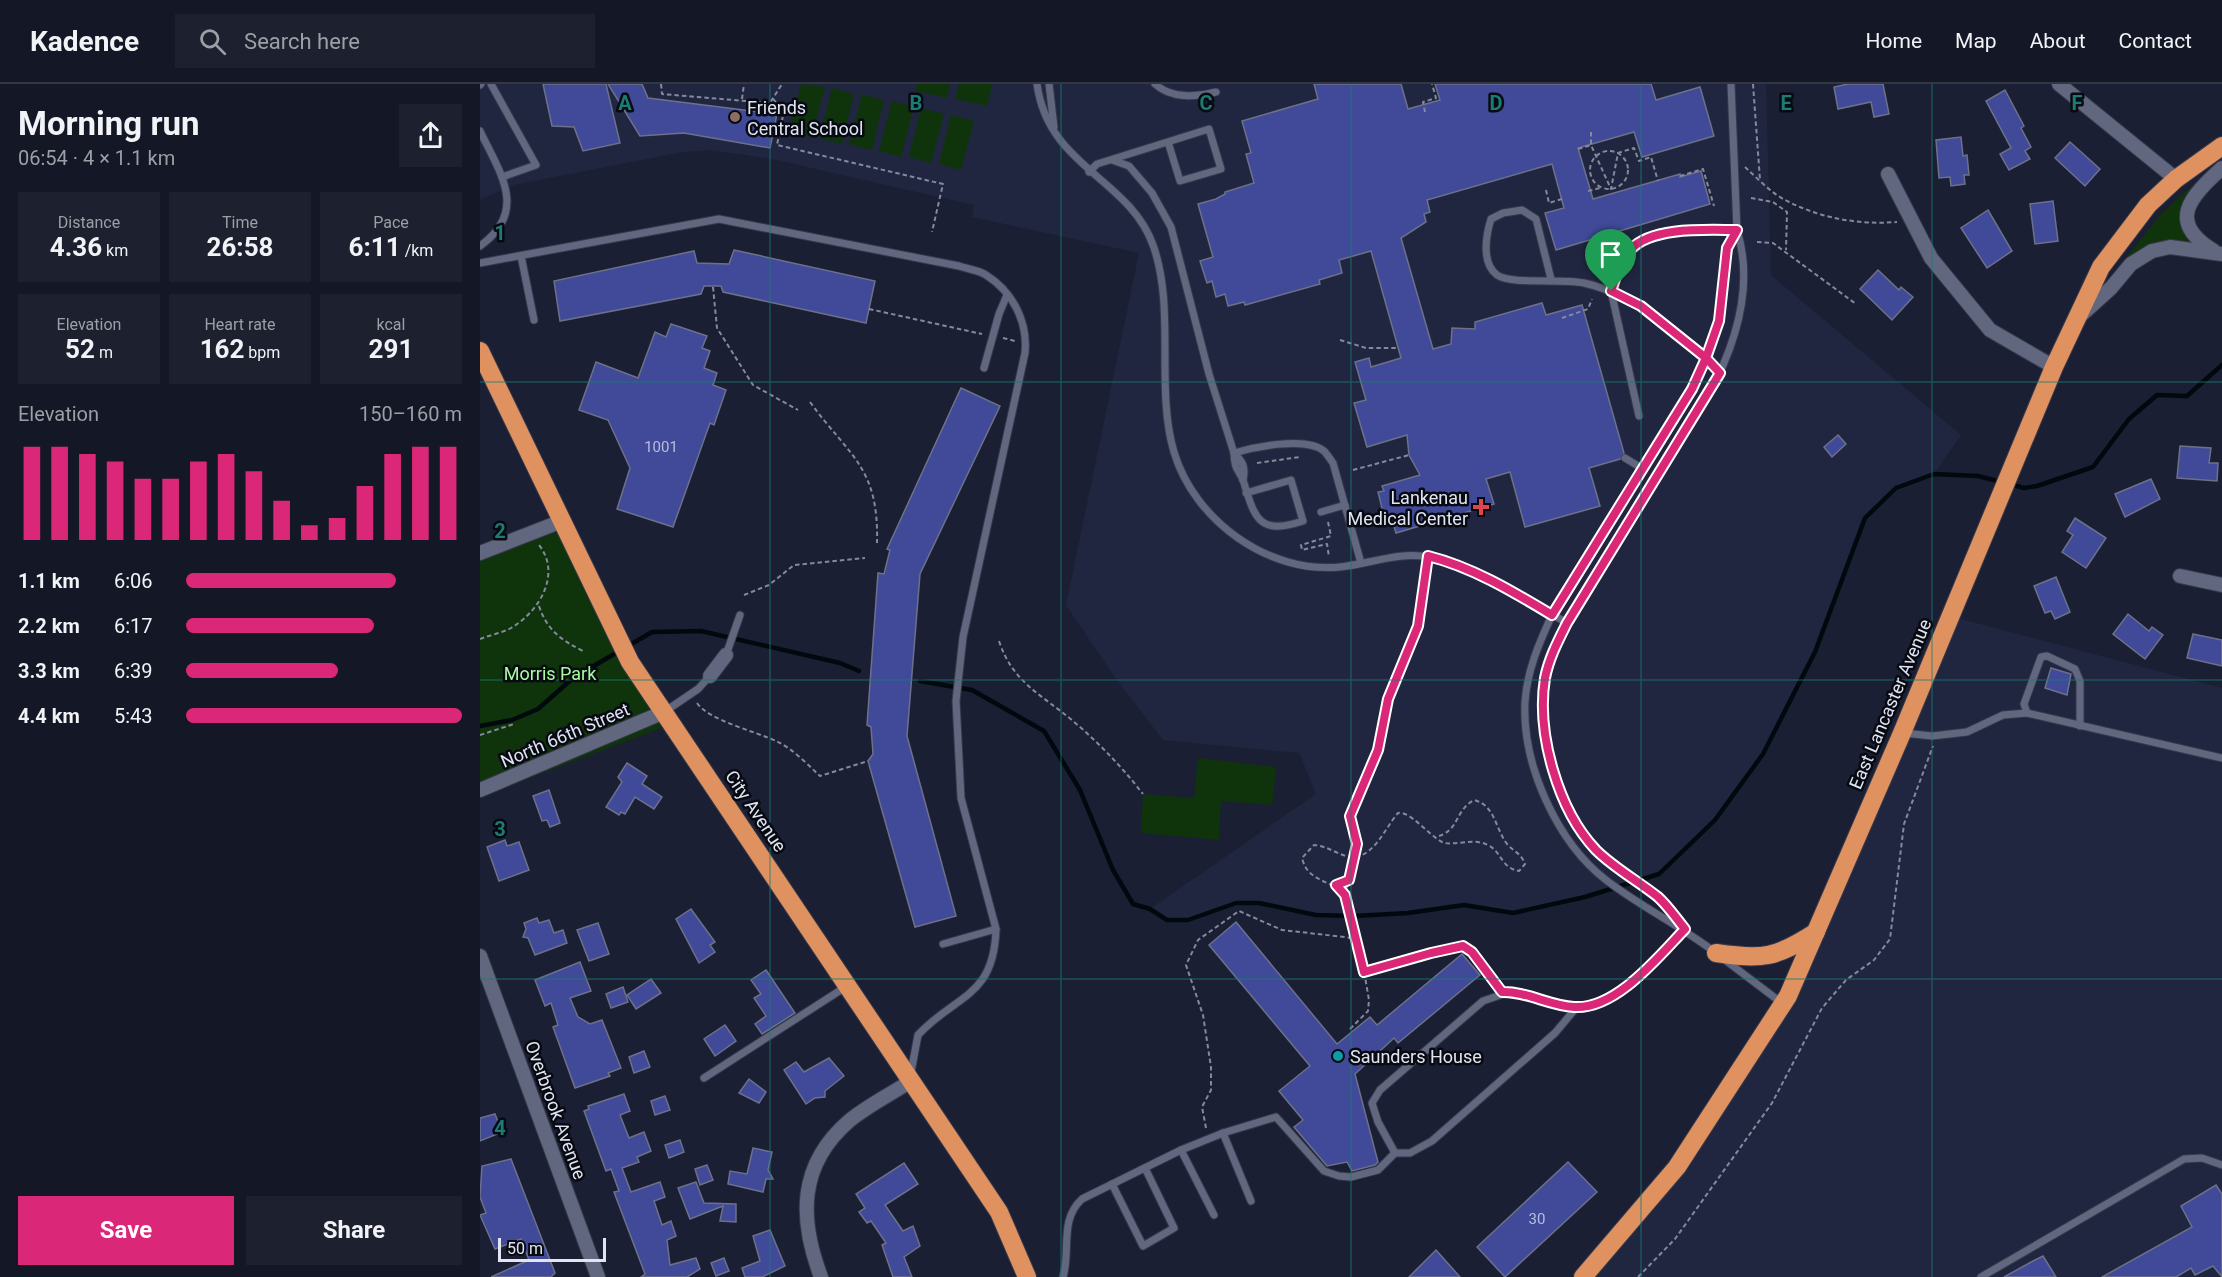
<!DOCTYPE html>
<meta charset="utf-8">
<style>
:root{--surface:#141726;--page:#1d202e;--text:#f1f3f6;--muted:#9d9fa7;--line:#333643;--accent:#db2777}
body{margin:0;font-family:Roboto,sans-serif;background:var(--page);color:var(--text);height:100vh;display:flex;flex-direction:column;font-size:22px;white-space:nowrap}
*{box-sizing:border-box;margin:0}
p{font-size:20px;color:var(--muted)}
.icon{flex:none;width:33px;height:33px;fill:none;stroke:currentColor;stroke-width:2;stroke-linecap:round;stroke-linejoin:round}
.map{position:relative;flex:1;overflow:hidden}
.side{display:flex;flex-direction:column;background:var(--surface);width:480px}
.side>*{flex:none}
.scale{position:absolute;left:18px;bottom:15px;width:108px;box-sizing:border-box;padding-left:6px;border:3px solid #e1e5f3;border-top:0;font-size:16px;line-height:21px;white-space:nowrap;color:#e1e5f3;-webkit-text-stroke:4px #080a12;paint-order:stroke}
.pin{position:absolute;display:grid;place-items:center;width:51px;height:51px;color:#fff;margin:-62px -26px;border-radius:50% 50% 50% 0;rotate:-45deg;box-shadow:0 0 6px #0007}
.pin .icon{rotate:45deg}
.round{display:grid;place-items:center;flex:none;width:63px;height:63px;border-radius:0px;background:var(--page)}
.overview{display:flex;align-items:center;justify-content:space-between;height:102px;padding:0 18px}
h1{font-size:33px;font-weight:700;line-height:45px}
.figures{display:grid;grid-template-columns:repeat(3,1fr);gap:9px;height:102px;padding:6px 18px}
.figures div{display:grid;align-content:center;border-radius:0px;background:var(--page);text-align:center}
.figures b{font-size:26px;font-weight:700}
.figures small{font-size:16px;font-weight:400}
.figures p{font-size:16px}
.chart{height:168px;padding:12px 18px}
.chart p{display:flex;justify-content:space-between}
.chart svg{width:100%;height:108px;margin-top:6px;stroke:var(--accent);stroke-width:6}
.cta{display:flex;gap:12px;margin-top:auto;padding:12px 18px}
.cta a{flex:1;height:69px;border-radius:0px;background:var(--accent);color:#fff;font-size:24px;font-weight:700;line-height:69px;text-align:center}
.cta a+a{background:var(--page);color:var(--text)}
ul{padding:0 18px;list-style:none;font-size:20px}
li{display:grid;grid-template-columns:96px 72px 1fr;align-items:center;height:45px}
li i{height:15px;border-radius:8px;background:var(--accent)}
header{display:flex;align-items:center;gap:36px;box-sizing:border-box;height:84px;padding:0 30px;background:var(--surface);border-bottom:2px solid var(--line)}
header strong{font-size:28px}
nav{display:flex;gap:33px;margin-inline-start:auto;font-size:21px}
.search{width:420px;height:54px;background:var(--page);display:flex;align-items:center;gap:15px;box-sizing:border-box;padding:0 21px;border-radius:0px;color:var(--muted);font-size:22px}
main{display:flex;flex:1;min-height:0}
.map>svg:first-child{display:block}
.built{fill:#212640}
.green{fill:#0f340b}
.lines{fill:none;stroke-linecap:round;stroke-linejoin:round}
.stream{stroke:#00090d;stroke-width:4.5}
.building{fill:#404a98;stroke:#6c718a;stroke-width:1.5}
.lane-casing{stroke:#36394a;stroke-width:9}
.street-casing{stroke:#36394a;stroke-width:16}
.highway-casing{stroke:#36394a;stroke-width:20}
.path{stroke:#85899a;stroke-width:2;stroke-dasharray:4.5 3;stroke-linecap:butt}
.lane{stroke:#61677e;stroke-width:7}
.street{stroke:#61677e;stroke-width:14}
.highway{stroke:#e09160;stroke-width:18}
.route-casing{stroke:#fff;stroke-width:12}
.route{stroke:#db2777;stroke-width:8}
.grid{fill:none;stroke:#1a7c75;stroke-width:1.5;stroke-opacity:0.55}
.education-dot{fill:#8d6e63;stroke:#080a12;stroke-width:2}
.health-dot{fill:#e0444e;stroke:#080a12;stroke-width:2}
.culture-dot{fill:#0f9aa8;stroke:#080a12;stroke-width:2}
.labels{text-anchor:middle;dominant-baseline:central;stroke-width:5;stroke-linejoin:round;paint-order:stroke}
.number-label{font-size:15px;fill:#b9bedc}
.poi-label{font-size:18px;fill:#e1e5f3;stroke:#080a12;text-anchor:start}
.park-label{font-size:18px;fill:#a5fe9c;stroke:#080a12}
.street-label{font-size:18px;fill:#e1e5f3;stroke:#080a12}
.grid-label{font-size:20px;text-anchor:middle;font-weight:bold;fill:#1a7c75;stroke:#080a12;stroke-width:5;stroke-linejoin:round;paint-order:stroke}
</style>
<header>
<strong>Kadence</strong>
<div class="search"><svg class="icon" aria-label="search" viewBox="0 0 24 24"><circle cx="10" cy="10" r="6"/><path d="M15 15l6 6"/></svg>Search here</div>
<nav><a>Home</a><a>Map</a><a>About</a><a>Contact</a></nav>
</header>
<main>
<section class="side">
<div class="overview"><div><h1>Morning run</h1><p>06:54 · 4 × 1.1 km</p></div><a class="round"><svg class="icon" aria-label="share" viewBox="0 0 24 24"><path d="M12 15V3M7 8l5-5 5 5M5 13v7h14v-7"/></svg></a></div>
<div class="figures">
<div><p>Distance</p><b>4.36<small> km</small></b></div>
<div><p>Time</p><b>26:58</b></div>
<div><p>Pace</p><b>6:11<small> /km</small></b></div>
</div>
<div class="figures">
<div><p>Elevation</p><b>52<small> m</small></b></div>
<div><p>Heart rate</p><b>162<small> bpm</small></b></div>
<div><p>kcal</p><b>291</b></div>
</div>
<div class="chart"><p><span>Elevation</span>150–160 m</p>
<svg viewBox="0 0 160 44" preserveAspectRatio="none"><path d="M5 44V6M15 44V6M25 44V9M35 44V12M45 44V19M55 44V19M65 44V12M75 44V9M85 44V16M95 44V28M105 44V38M115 44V35M125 44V22M135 44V9M145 44V6M155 44V6"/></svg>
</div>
<ul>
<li><b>1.1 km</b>6:06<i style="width:76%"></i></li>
<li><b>2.2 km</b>6:17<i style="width:68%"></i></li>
<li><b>3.3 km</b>6:39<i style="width:55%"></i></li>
<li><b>4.4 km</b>5:43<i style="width:100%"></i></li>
</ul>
<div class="cta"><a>Save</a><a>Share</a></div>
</section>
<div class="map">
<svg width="1742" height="1193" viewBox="0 0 1742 1193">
<rect width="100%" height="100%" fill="#1b1f33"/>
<g class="built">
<path d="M0,0H1286L1291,191L1481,351L1454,390L1416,404L1385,434L1335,568L1283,670L1235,736L1179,790L1105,813L1033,829L984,821L928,829L874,832L836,831L779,819H756L708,836H687L670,825L836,710L819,669L683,656L634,592L586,521L659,169L492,133L494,121L292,75L231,66L203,68L33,101L0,116Z"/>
<path d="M1470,532L1742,604V1193H1103L1197,1083L1299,927Z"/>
</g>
<g class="green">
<path d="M321,0L345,3L332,53L309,47Z"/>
<path d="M437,0H470L467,14L435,7Z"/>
<path d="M479,0H512L507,22L475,15Z"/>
<path d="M352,4L374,10L362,60L339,54Z"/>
<path d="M382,10L404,16L392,66L369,60Z"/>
<path d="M412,17L434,23L421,73L399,67Z"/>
<path d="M441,24L464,30L451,79L429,73Z"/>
<path d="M471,31L494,37L481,86L459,80Z"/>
<path d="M1724,91L1725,93C1707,109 1694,125 1706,150C1708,155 1711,157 1712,161C1684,154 1663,158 1644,181L1641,180L1682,129Z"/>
<path d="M76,447L127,548L186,642L0,713V475Z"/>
<path d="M718,674L796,683L792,721L741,717L739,756L661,749L663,710L714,714Z"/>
</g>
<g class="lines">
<g class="stream">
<path d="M1530,400L1544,404L1557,402L1613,383L1649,335L1677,311L1707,312L1742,281"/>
<path d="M148,562L172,548L221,547L360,579L379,587"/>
<path d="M440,597L492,606L564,647L600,706L633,786L653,820L670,825L687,836H708L756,819H779L836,831L874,832L928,829L984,821L1033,829L1105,813L1179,790L1235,736L1283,670L1335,568L1385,434L1416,404L1454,390L1498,392L1521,398"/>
<path d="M0,642L32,636L58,625L93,594L141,566"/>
</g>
</g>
<g class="building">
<path d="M63,0H126L140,59L103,67L94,43L72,42Z"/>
<path d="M128,0H162L168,14L297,30L290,64L204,49L160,52Z"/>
<path d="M834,0H921L928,25L960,16L955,0H1171L1176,16L1220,3L1234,52L1162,73L1154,48L1098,64L1113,115L1200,90V93L1221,87L1230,120L1076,166L1065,129L1084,124L1072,80L947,116L950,128L944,130L946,138L921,154L953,265L971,260L972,244L995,245V238L1062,219L1066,231L1102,221L1144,369L1140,375L1109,384L1120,422L1045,443L1030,388L1006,395L1014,420L916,449L910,430L904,432L898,408L904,407L902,402L940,391L929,371L927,351L887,363L874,319L886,316L875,278L889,274L891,283L921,274L891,167L859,176L862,189L839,196L840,200L765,221L764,218L748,222L745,210L736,213L732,197L727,199L720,177L733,173L718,120L736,115L745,110V108L774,99L766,70L771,69L762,37L838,15Z"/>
<path d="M1368,0H1403L1409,30L1394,33L1391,18L1358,25L1354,3Z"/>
<path d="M1525,6L1544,42L1541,44L1551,63L1545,67L1550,75L1529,86L1520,70L1531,64L1506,17Z"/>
<path d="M1481,53L1483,72L1487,71L1489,91H1484L1485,100L1471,102L1470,93L1459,94L1456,56Z"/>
<path d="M1590,58L1620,85L1605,102L1575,74Z"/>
<path d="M1573,117L1578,157L1555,160L1550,120Z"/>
<path d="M1508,126L1532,167L1507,184L1481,144Z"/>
<path d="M254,166L395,197L386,239L243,208L241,202H224L221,210L80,237L74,197L214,167L217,179L249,180Z"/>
<path d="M1398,186L1419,206L1421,203L1433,213L1412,236L1380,205Z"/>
<path d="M191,240L227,252L222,264L230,267L224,284L237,289L233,301L246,306L234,341L230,339L193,443L137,425L150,384L128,336L99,326L116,278L158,294L175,248L186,253Z"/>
<path d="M481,304L520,322L440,490L427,652L476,832L435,843L388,677L393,670L391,643L387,641L398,489L404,490L410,466L407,465Z"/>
<path d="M1358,351L1366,360L1352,373L1344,363Z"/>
<path d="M1700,362L1731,364L1729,379H1738L1737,397L1697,394Z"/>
<path d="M1671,395L1680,415L1645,433L1635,410Z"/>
<path d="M1595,434L1626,454L1606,484L1582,468L1593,451L1587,447Z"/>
<path d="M1576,493L1590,528L1575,535L1571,527L1565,529L1554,502Z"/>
<path d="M1648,530L1669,547L1672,543L1683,551L1665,575L1633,550Z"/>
<path d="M1713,550L1742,556V582L1707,574Z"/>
<path d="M1571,584L1591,590L1587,611L1565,604Z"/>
<path d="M147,679L167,692L162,700L182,713L174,725L155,713L145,730L141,728L139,731L126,723L142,698L138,693Z"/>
<path d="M69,706L80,739L70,743L67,736L62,737L53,712Z"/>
<path d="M25,756L27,762L39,758L49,786L19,797L7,763Z"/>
<path d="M211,825L235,858L230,861L235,868L219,879L196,835Z"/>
<path d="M57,834L59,839L69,836L74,849L83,846L87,859L55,871L48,854L43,853L46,845L44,839Z"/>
<path d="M756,838L857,960L890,933L897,941L982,870L1000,891L918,959L914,954L875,990L898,1078L895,1081L872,1087L867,1078L847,1082L814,1043L823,1036L799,1007L830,982L729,861Z"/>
<path d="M118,839L129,870L109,877L97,846Z"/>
<path d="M100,878L111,907L90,914L98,933L110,940L122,936L141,984L128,989L130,992L95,1004L73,943L78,941L71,919L65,922L55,896Z"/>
<path d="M286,886L315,929L282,950L275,940L286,932L274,914L281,910L271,896Z"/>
<path d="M171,895L181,909L156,925L147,911Z"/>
<path d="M143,903L148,918L131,924L126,910Z"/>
<path d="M245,941L256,957L235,972L224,955Z"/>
<path d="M164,967L170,983L154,989L149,973Z"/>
<path d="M349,974L364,992L345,1007V1013L335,1014L326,1020L304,986L316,978L324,988Z"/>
<path d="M269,995L286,1008L279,1019L259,1009Z"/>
<path d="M144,1010L150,1027L140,1031L149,1054L164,1048L171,1067L157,1073L159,1078L142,1084L151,1108L180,1098L185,1113L174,1117L182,1141L191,1137L196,1152L187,1156L190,1181L216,1174L220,1185L207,1193H161L165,1190L134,1108L139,1107L131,1085L126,1087L104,1027L109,1025L108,1022Z"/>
<path d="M185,1012L190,1026L175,1031L171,1017Z"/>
<path d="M15,1030L22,1048L0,1057V1034Z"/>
<path d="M200,1056L204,1068L189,1074L185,1061Z"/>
<path d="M273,1064L292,1068L288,1086L293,1095H286L283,1108L248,1100L250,1087L267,1090Z"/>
<path d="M31,1075L75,1189L71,1193H11L49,1176L41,1155L15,1165L0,1131L6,1129L0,1113L2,1082Z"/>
<path d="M1088,1078L1117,1108L1025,1193L997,1163Z"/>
<path d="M424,1079L438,1100L405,1121L423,1147L433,1142L440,1162L424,1173L432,1193H413L402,1161L406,1159L391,1137L387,1139L379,1128L385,1124L376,1110Z"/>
<path d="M227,1081L233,1096L220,1101L215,1085Z"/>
<path d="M216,1098L224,1119L256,1120V1138L240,1137L243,1122L210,1135L198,1104Z"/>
<path d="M1736,1101L1742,1110V1193L1733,1182L1715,1191L1711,1184L1696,1193H1622L1712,1143L1701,1122Z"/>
<path d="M290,1146L305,1182L282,1193H265L262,1184L280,1177L273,1152Z"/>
<path d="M956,1166L980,1193H929Z"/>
<path d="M1563,1172L1576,1193H1524L1553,1177Z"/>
<path d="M244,1174L249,1187L236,1192L231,1179Z"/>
</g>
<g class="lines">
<g class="lane-casing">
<g id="lane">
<path d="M11,0L56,81L22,93"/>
<path d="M557,0C568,83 649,94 673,161C696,225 675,304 694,368C714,436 788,490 860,483C890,480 919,467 949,473C999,482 1044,515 1087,539"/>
<path d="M569,0L574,43"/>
<path d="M675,0C691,15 717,13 736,8"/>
<path d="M0,1L1,0"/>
<path d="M0,47C20,89 49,127 0,162"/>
<path d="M632,76L649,82L672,109L691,143L729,290L754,369C754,387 760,386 764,399C775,436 780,451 823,437L811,396L766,409"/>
<path d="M609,88L617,80L729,45L741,85L700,97L688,58"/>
<path d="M41,172L54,236"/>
<path d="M0,179L239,135L479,182C487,185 499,186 506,191C533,208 548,238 545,269L483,553L476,617L481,714L516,845C514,914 476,910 438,951L431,988"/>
<path d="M1071,195L1056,135L1042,126L1023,129L1011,135C1006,151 1001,179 1017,191C1031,201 1083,194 1104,199C1157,211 1203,251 1241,289"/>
<path d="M504,284L519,230L527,211"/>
<path d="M1159,332L1131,207L1142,178L1152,163L1168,155L1201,146H1257"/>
<path d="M754,369C774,363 826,352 844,367C847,370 850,375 853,379L881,479"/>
<path d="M754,369C763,378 766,383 763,396"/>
<path d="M1145,374L1163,385"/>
<path d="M841,428L865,421"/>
<path d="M246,571L260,531"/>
<path d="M184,628L218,605L230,592"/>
<path d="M1547,629L1544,620L1561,573L1567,572L1595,585L1600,597V642"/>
<path d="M1424,649L1452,652L1487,648L1523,631L1547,629L1742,674"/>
<path d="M1205,845C1196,835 1188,822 1178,814C1158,797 1134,784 1116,766C1078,726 1057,649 1065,595C1068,574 1078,557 1087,539L1227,314C1255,263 1275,204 1257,146L1251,0"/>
<path d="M463,860L516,845"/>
<path d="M1236,869C1201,842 1161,823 1126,796C1077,758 1042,681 1045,618C1047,587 1059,559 1072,531L1212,305C1222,283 1234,260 1239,236C1245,205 1242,175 1256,146"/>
<path d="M1245,876L1303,920"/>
<path d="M1096,924L1075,949L952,1057L930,1069H915L898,1038L892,1019L900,1006L1003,917L1029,908L1096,924L1119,918L1157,895L1205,845"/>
<path d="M224,994L367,902"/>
<path d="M743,1049L771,1117"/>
<path d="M701,1066L734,1131"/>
<path d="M632,1100L663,1162L694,1144L665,1084"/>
<path d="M583,1193C591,1166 579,1136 602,1115L701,1066L743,1049L796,1033L844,1087L859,1092L871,1093L898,1086L915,1069"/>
<path d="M1501,1193L1704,1075L1722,1074L1742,1081"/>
</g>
</g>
<g class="street-casing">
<g id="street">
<path d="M1579,0L1696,95"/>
<path d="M1408,90L1451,174L1510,246L1574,283"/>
<path d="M1734,167C1686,138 1710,113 1742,84"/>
<path d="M1600,232L1631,204L1651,180L1672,167L1690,163L1742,170"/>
<path d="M0,469L82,437"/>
<path d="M1700,492L1742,501"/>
<path d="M230,592L246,571"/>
<path d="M0,706L184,628"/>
<path d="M0,872L118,1193"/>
<path d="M341,1193C319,1135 318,1081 369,1037C387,1022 411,1010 431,997"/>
</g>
</g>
<g class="highway-casing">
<g id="highway">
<path d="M0,267L150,578L519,1128L547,1193"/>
<path d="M1236,869C1283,876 1296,874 1336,848"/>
<path d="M1103,1193L1197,1083L1308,912L1422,649L1574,283L1621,183L1668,121L1696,95L1742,62"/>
</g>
</g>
<g class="path">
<path d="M181,0L182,10L290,19L302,0"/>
<path d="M1273,0L1280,96"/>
<path d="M262,15L264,0"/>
<path d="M293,15L304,27L297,61L463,100L452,148"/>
<path d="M945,28L943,18L956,14L952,0"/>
<path d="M1111,48V61L1131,105L1138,69L1154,64L1159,77L1171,73L1178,97"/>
<path d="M1098,65L1111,61"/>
<circle cx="1129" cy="86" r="19"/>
<path d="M1265,83C1277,94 1290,108 1305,116C1340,134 1377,141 1417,138"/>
<path d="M1200,92L1223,85L1234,122"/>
<path d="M1066,106L1069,119L1085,114"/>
<path d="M1108,107L1120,104"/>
<path d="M1271,114L1293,118L1307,128L1306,166"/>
<path d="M1277,158L1293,159L1376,220"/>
<path d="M233,203L237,244L273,301L318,326"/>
<path d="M389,225L502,250"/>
<path d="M1082,234L1108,225L1112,215"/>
<path d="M523,254L535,257"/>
<path d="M860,256L886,264H918"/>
<path d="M330,318C370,373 399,383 397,459"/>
<path d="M777,379L820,373"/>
<path d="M873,386L929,371"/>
<path d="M848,438L851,452L821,461L822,466L847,460L849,473"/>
<path d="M264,511L289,501L314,481L385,474"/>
<path d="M59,522C67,546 81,556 103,567"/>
<path d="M0,555C10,551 22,549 31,544C59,528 82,490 59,461"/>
<path d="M519,557C533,599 561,610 593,637C619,659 642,683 663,710"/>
<path d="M217,619C228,636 277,648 296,657C312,664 327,680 340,692L388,677"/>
<path d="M0,651L34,640"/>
<path d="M858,801L869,796"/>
<path d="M865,811C851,795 828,799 822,774L834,761C847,762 855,769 866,772C892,779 904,745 918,729C929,726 950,752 962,758C972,763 992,753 1008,761C1022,768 1021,784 1039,787L1045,780C1041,769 1034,768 1027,760C1015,744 1015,721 994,716C974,727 980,747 956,753"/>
<path d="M885,888L951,869L983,862L992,868L1017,901"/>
<path d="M870,945L888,927L889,916L880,864L874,854L865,811L877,761L870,732L898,666L908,615L937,542L946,484"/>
<path d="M726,1044L722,1023L731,1006V983L723,931L706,881L718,856L759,827L802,846L873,854"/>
<path d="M1158,1193L1195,1155L1292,1019L1342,924L1366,896L1394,876L1410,855L1424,740L1453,662"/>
</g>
<use href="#lane" class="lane"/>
<use href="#street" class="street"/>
<use href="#highway" class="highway"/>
</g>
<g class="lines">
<g class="route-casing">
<path id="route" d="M1131,207L1161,222L1226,274L1212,305L1072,531C1032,507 992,483 948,472L938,542L908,615L898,666L870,732L877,760L869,796L856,801L865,811L884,888L951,869L983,862L992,868L1022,908C1046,907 1070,922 1094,923C1136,926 1179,872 1205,845C1196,834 1188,822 1178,813C1158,797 1134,784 1116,766C1078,726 1056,649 1065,594C1069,574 1078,557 1087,539L1240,289L1226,274L1239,237L1247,164L1257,146C1228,146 1173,142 1151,165C1140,176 1136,193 1131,207"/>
</g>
<use href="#route" class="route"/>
</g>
<path class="grid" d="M290,0V1193M581,0V1193M871,0V1193M1161,0V1193M1452,0V1193M0,298H1742M0,596H1742M0,895H1742"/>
<circle class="education-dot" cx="255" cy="33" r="6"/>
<path class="health-dot" d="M998 414h6v6h6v6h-6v6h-6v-6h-6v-6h6z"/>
<circle class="culture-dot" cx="858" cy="972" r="6"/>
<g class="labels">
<g class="number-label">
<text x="181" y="363">1001</text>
<text x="1057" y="1135">30</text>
</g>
<g class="poi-label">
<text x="267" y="23">Friends<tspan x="267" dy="21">Central School</tspan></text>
<text x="988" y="413" text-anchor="end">Lankenau<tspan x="988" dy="21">Medical Center</tspan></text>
<text x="870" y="972">Saunders House</text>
</g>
<g class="park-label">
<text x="70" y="589">Morris Park</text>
</g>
<g class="street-label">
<text transform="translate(1410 620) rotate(-67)">East Lancaster Avenue</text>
<text transform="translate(85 651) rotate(-23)">North 66th Street</text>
<text transform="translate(276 727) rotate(56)">City Avenue</text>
<text transform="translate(76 1026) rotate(70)">Overbrook Avenue</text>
</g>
</g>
<g class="grid-label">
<text x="145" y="26">A</text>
<text x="436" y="26">B</text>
<text x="726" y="26">C</text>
<text x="1016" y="26">D</text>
<text x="1306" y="26">E</text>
<text x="1597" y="26">F</text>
<text x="20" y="156">1</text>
<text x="20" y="454">2</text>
<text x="20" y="752">3</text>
<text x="20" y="1051">4</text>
</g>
</svg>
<div class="scale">50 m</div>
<div class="pin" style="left:1131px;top:207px;background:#1e9e55"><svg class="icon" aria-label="arrive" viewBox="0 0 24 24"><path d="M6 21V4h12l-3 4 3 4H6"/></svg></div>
</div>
</main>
